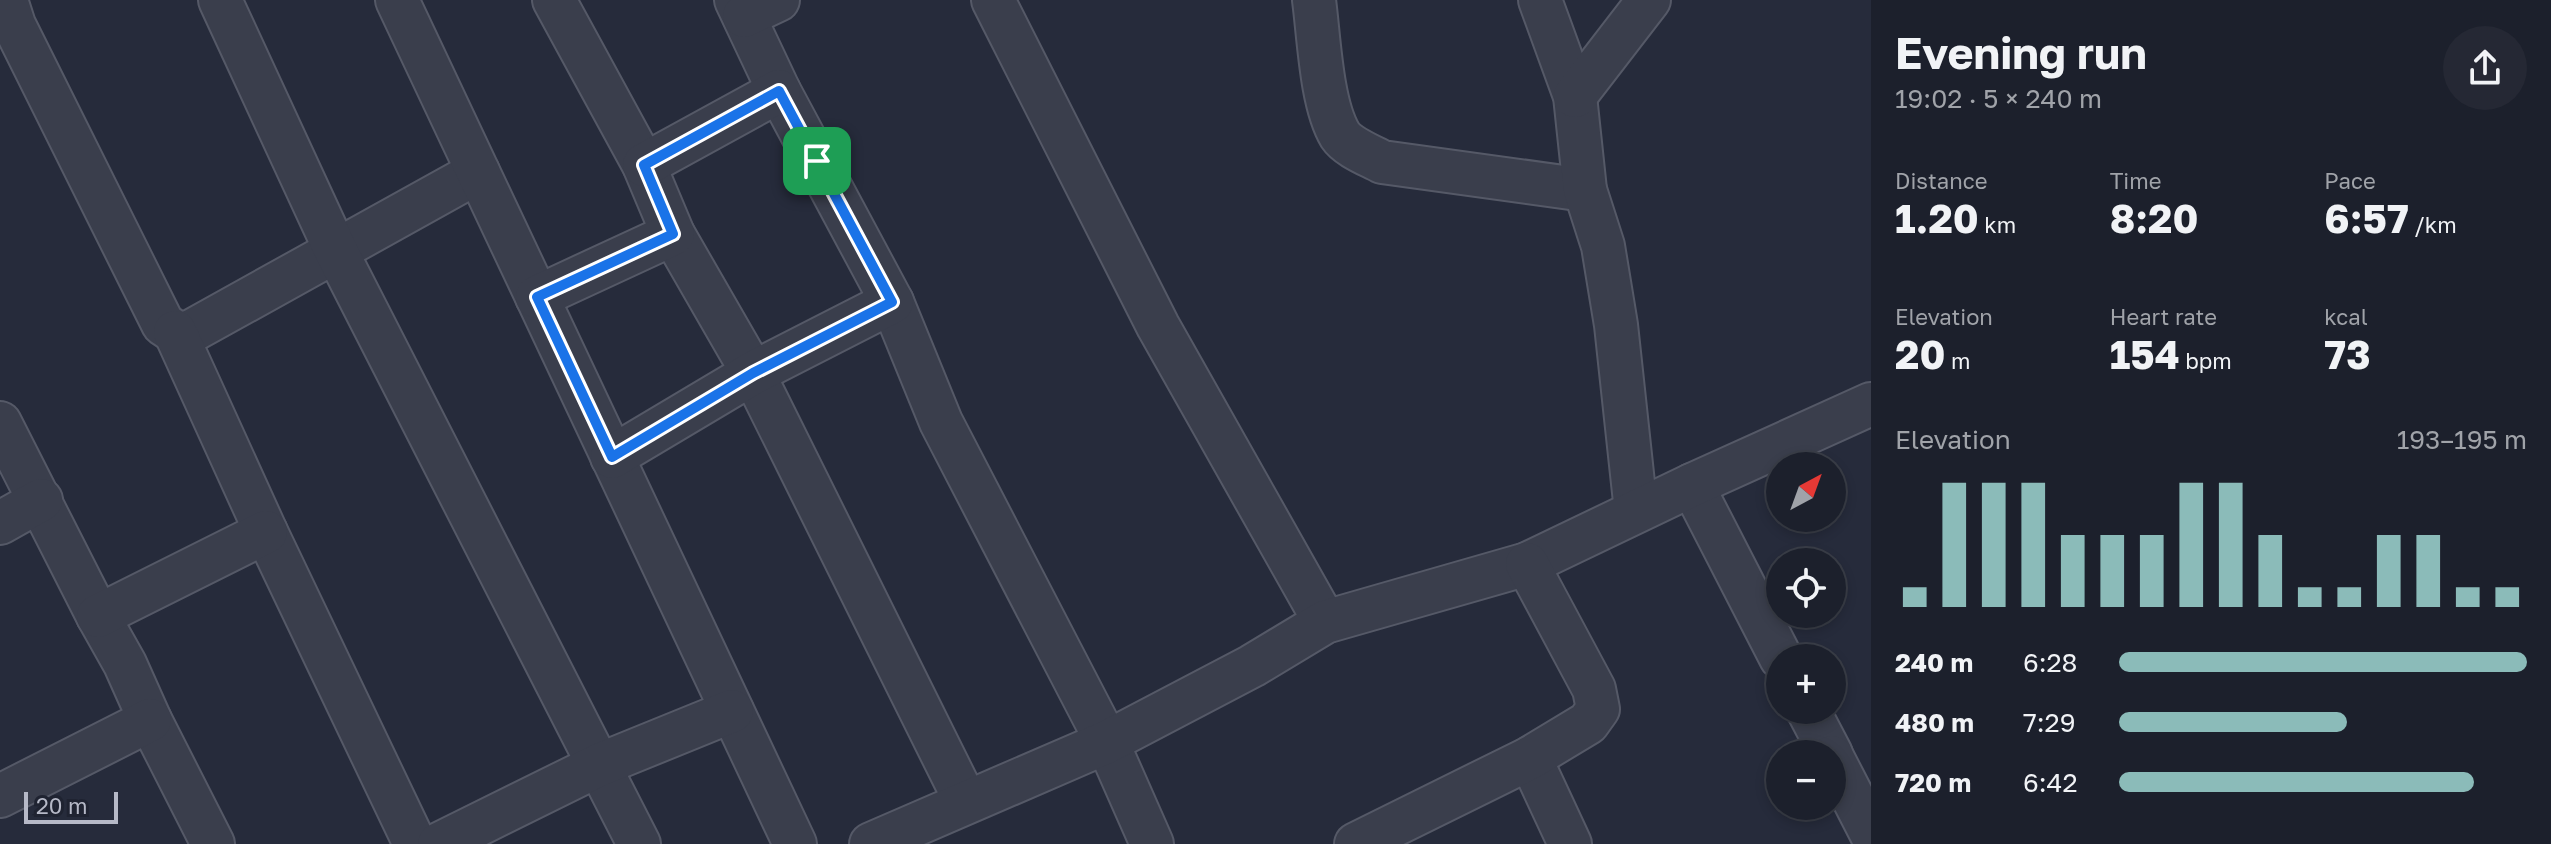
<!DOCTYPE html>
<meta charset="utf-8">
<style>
:root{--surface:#1c202c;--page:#252834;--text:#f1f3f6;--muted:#a0a3a9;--line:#3a3e48;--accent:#8bbbb9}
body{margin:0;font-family:"Golos Text",sans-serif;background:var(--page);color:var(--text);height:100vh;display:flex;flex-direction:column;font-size:30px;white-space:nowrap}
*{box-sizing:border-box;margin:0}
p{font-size:26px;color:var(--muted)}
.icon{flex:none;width:44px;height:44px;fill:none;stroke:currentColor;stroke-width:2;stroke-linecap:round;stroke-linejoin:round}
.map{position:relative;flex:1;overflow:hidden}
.details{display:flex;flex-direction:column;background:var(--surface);width:680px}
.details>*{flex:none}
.needle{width:52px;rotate:41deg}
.tools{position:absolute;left:1766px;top:452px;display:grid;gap:16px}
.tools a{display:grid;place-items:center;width:80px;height:80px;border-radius:50%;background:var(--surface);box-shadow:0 4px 12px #0003,0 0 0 2px var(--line);font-size:40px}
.scale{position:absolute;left:24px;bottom:20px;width:94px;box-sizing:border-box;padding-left:8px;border:4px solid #b6b9c7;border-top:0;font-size:22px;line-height:28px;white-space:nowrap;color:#b6b9c7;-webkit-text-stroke:6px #1f2331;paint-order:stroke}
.pin{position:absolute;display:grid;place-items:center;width:68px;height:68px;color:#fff;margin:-34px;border-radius:16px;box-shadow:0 4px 12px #0006}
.round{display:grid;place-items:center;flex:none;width:84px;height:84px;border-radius:42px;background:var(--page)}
.summary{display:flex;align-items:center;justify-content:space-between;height:136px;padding:0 24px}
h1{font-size:44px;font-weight:700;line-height:60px}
.metrics{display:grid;grid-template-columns:repeat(3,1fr);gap:12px;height:136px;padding:8px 24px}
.metrics div{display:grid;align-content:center}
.metrics b{font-size:40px;font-weight:700}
.metrics small{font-size:22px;font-weight:400}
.metrics p{font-size:22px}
.chart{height:224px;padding:16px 24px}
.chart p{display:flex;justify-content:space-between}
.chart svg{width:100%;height:144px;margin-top:8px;stroke:var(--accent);stroke-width:6}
ul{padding:0 24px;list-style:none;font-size:26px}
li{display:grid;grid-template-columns:128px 96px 1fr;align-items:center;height:60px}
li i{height:20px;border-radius:10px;background:var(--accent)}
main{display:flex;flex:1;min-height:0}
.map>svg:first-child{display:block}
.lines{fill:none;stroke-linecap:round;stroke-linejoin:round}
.minor-casing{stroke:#555967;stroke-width:46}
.minor{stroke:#3a3e4c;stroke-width:42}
.route-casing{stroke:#fff;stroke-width:16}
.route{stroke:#1a73e8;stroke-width:10}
</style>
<main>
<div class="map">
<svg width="1871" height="844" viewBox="0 0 1871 844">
<rect width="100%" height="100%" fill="#262b3b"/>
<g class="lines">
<g class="minor-casing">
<g id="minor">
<path d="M6,0L14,25L163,324L175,332L188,333L478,172"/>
<path d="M220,0L336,251L639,844"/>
<path d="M397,0L795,844"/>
<path d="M554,0L644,165L673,234L753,373L966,802"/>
<path d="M736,0L779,91L892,302L941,422L1107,742L1152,844"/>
<path d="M993,0L1158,326L1325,622"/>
<path d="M1314,0C1319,37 1321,103 1340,135C1348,147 1369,155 1382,162L1585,190"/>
<path d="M1540,0L1575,96L1585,190L1603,246L1616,325L1636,511"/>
<path d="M744,16L778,0"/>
<path d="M1575,96L1649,0"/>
<path d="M644,165L779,91"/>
<path d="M537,297L673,234"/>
<path d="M175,332L266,532L415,844"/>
<path d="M0,423L98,616L125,664L150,720L213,844"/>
<path d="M612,457L753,373L892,302"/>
<path d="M1692,485L1781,658"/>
<path d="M0,523L41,500"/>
<path d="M98,616L266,532"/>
<path d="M1808,710L1831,754"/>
<path d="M1832,757L1871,833"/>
<path d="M1530,758L1570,844"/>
<path d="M0,796L150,720"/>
<path d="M439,844L599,765L732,711"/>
<path d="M871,844L1107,742L1252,666L1325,622L1527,564L1692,485L1871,404"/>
<path d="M1356,844L1530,758L1588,723L1598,709L1594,689L1527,564"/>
</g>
</g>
<use href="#minor" class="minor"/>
</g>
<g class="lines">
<g class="route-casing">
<path id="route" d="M779,91L892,302L753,373L612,457L537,297L673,234L644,165Z"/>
</g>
<use href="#route" class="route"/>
</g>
</svg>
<div class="tools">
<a><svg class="needle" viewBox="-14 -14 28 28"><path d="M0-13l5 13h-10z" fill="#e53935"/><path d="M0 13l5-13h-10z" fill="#a0a3a9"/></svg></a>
<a><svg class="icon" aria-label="locate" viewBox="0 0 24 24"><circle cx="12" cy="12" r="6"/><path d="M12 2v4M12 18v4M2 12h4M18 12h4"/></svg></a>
<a>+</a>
<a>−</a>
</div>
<div class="scale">20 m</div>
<div class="pin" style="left:817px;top:161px;background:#1e9e55"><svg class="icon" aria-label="arrive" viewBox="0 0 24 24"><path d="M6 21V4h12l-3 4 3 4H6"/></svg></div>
</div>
<section class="details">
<div class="summary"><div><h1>Evening run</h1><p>19:02 · 5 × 240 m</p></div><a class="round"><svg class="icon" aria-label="share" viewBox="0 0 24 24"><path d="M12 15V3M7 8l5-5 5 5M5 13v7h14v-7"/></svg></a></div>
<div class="metrics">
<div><p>Distance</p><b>1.20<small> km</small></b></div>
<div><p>Time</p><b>8:20</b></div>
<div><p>Pace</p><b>6:57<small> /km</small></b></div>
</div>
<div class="metrics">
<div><p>Elevation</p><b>20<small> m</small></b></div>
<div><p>Heart rate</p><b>154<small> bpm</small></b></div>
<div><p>kcal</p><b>73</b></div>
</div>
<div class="chart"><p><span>Elevation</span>193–195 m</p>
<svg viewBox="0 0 160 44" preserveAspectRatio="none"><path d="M5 44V38M15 44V6M25 44V6M35 44V6M45 44V22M55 44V22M65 44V22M75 44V6M85 44V6M95 44V22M105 44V38M115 44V38M125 44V22M135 44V22M145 44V38M155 44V38"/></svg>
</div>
<ul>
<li><b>240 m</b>6:28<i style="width:100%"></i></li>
<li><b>480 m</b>7:29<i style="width:56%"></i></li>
<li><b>720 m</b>6:42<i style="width:87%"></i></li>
</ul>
</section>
</main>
